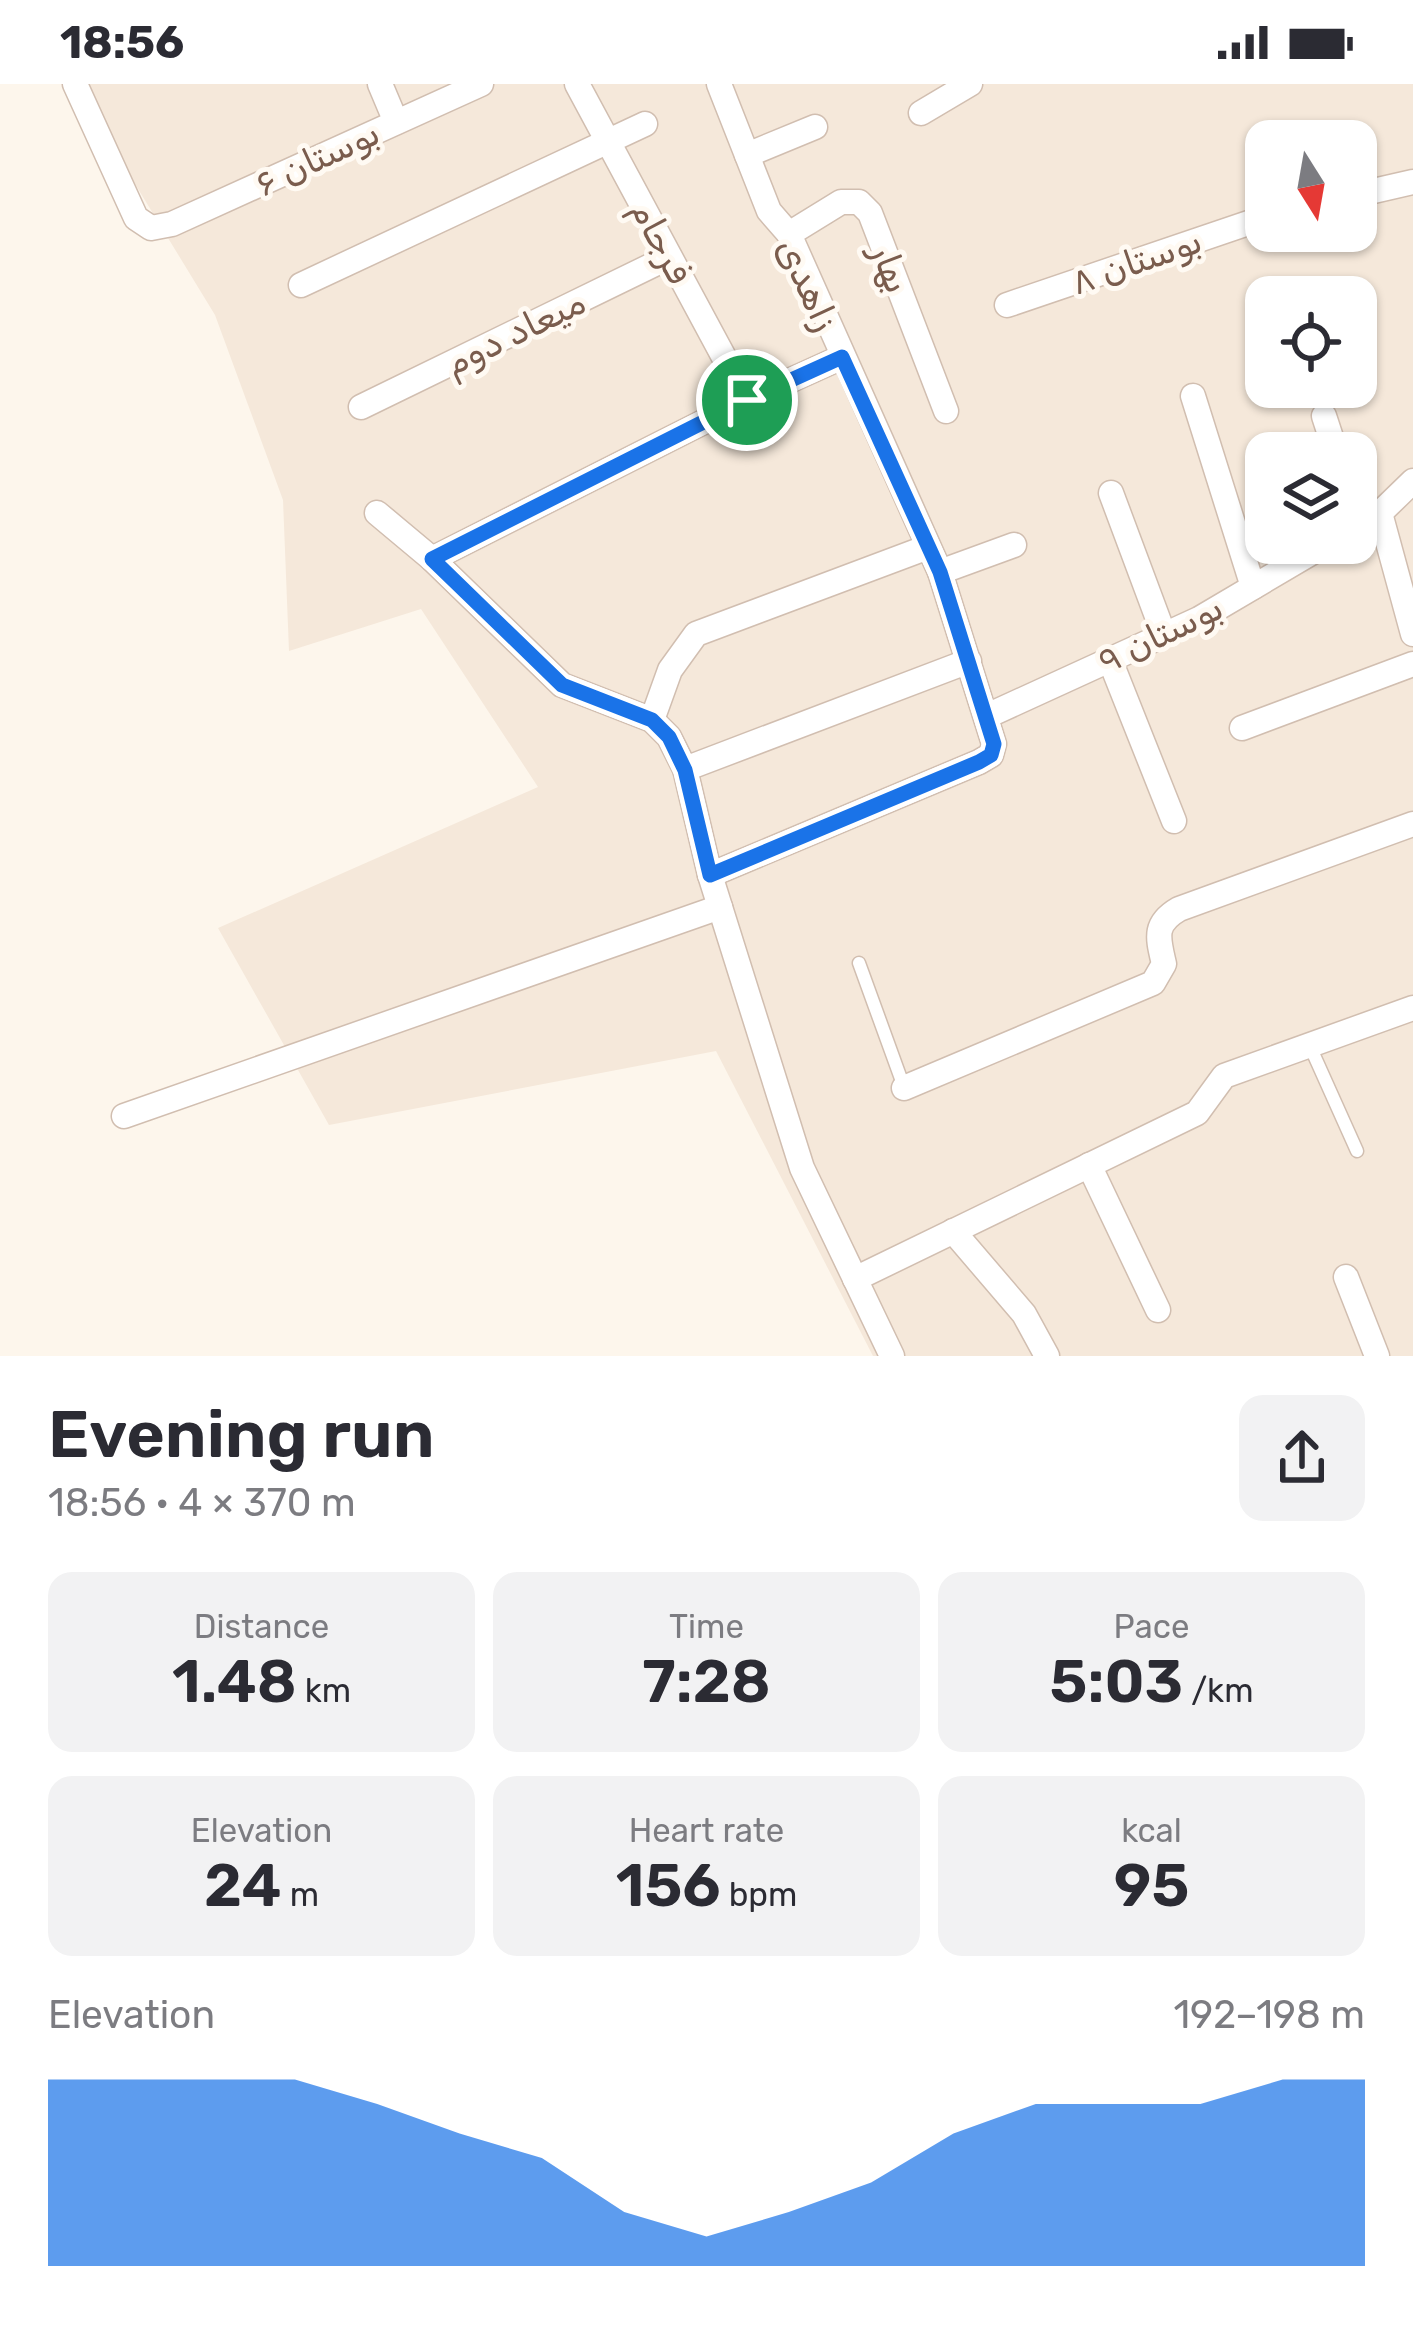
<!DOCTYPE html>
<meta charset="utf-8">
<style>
:root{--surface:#fff;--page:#f2f2f3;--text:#2b2b33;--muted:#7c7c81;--accent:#1a73e8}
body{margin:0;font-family:Rubik,"Noto Sans Arabic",sans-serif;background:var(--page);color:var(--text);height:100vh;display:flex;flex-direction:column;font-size:45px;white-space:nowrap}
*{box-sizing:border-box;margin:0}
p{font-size:39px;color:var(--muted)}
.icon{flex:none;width:66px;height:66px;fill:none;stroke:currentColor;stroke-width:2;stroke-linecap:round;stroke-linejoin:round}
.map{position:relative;height:1272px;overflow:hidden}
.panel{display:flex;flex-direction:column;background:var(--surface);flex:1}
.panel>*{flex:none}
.needle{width:78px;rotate:169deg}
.tools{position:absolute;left:1245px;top:36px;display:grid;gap:24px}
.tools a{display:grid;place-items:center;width:132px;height:132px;border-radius:24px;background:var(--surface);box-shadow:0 3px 9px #0004;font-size:60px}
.pin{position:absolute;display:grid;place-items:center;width:102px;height:102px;color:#fff;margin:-51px;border:6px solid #fff;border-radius:50%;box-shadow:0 3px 12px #0007}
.round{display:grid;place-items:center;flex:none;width:126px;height:126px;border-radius:24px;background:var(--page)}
.summary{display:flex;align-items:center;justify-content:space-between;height:204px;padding:0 48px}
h1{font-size:66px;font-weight:600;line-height:90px}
.metrics{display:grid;grid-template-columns:repeat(3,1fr);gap:18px;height:204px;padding:12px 48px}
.metrics div{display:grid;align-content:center;border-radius:24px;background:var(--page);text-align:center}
.metrics b{font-size:60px;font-weight:600}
.metrics small{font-size:33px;font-weight:400}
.metrics p{font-size:33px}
.chart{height:336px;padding:24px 48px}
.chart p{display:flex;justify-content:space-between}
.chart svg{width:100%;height:216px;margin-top:12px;fill:var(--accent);opacity:.7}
.status{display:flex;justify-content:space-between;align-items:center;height:84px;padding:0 60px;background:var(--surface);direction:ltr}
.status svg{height:33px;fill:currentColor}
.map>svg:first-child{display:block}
.residential{fill:#f5e8da;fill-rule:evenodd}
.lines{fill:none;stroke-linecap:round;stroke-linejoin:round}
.service-casing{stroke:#d1beb0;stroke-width:15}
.minor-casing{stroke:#d1beb0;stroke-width:27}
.service{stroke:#fff;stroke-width:12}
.minor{stroke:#fff;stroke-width:24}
.route-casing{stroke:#fff;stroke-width:24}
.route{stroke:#1a73e8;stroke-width:15}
.labels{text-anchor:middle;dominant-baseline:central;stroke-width:10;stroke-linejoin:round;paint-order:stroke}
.street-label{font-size:36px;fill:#7a5c4d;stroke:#fffaf3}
</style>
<div class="status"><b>18:56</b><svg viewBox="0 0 49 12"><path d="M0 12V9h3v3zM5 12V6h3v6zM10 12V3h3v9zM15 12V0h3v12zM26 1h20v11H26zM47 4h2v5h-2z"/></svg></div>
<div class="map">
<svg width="1413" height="1272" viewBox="0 0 1413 1272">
<rect width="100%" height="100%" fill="#fdf6ec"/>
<path class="residential" d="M74,0H1413V1272H873L716,967L329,1041L218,844L538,703L421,525L289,567L283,416L215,231ZM1266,57H1356V147H1266ZM1266,213H1356V303H1266ZM1266,369H1356V459H1266Z"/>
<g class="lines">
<g class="service-casing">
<g id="service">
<path d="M859,879L904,1003"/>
<path d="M1309,960L1357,1067"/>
</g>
</g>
<g class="minor-casing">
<g id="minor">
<path d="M75,0L136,134L151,144L172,140L481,0"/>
<path d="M380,0L396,38"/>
<path d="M577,0L747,316"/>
<path d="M921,29L970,0"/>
<path d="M747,71L815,43"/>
<path d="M1356,111L1413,98"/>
<path d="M789,150L841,118H859L870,129L946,327"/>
<path d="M301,201L645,40"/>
<path d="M1007,221L1266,133"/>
<path d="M1193,312L1253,503"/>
<path d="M361,323L669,173"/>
<path d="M1324,332L1336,369"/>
<path d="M1111,409L1164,551"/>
<path d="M377,429L432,475L562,601L652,636L669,653L685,685L710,791L802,1084L892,1272"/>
<path d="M1380,429L1413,550"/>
<path d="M1356,443L1380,429L1413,397"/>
<path d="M432,475L747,316L842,273"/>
<path d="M940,488L1014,461"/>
<path d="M1110,576L1174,737"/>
<path d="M987,632L1199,535L1328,459"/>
<path d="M652,636L670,586L696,550L928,463"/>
<path d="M1242,644L1413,580"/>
<path d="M685,685L969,577"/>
<path d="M710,791L979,678L991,671L994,660L940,488L789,150L769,127L719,0"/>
<path d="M904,1004L1153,899L1164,880C1158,854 1153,840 1179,825L1413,740"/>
<path d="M124,1032L720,823"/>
<path d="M1089,1081L1158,1226"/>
<path d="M953,1147L1024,1230L1047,1272"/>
<path d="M1346,1193L1377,1272"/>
<path d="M855,1195L1197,1029L1224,992L1413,924"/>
</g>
</g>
<use href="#service" class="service"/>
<use href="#minor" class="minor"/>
</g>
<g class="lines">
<g class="route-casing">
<path id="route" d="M842,273L940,488L994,660L991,671L979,678L710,791L685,686L669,653L652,636L562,601L432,475L747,316Z"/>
</g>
<use href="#route" class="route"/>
</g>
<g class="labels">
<g class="street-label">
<text transform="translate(317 74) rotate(-25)">بوستان ۶</text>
<text transform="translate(662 158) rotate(62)">فرجام</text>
<text transform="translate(1136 177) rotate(-19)">بوستان ۸</text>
<text transform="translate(891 184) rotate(69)">بهار</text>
<text transform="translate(808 200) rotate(65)">زاهدی</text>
<text transform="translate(515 248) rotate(-26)">میعاد دوم</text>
<text transform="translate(1160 550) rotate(-26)">بوستان ۹</text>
</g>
</g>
</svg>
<div class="tools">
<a><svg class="needle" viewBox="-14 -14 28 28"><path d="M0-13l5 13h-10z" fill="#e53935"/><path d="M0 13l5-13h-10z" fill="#7c7c81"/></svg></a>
<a><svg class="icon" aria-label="locate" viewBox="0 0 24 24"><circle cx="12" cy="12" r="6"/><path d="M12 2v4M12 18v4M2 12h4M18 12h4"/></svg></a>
<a><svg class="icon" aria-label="layers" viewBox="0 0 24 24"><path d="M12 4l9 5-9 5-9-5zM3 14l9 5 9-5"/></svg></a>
</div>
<div class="pin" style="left:747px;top:316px;background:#1e9e55"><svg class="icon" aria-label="arrive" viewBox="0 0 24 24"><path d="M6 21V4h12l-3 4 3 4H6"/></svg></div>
</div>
<section class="panel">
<div class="summary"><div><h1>Evening run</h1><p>18:56 · 4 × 370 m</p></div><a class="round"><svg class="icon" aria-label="share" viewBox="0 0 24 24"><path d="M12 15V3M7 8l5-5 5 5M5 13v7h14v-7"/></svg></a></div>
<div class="metrics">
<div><p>Distance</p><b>1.48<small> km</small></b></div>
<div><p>Time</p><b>7:28</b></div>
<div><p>Pace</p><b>5:03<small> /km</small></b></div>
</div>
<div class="metrics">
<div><p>Elevation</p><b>24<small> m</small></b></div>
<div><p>Heart rate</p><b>156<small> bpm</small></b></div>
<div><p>kcal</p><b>95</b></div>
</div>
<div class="chart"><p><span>Elevation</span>192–198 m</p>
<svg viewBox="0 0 160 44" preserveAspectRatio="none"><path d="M0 44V6L10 6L20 6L30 6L40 11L50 17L60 22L70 33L80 38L90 33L100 27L110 17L120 11L130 11L140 11L150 6L160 6V44z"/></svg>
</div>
</section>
